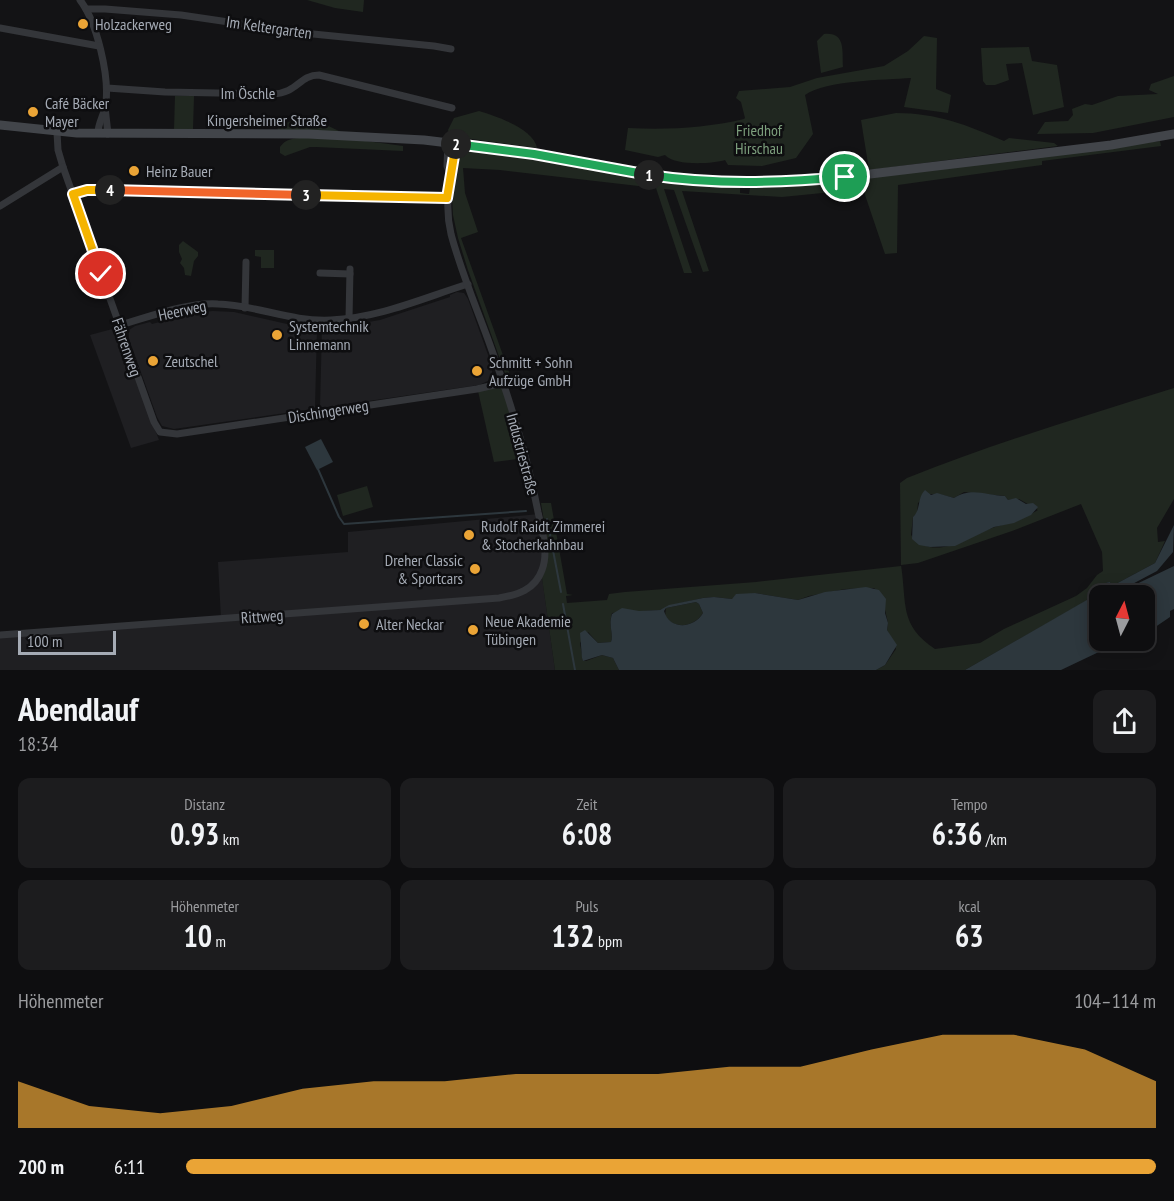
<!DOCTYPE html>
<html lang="de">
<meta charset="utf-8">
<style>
:root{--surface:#0e0e10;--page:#1c1c1e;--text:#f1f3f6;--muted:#9b9c9f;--line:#2e2e30;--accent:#eaa436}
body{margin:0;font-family:"PT Sans Narrow",sans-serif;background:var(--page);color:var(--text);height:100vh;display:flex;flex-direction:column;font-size:22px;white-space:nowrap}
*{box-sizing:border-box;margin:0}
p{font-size:20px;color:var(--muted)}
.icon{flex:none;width:33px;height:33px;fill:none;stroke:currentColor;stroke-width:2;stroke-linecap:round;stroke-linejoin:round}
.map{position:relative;height:670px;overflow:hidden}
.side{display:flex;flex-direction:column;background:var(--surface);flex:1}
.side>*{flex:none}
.needle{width:39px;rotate:6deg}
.buttons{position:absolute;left:1089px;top:585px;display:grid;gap:12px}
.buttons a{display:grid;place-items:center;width:66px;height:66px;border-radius:12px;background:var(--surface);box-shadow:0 3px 15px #0003,0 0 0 2px var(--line);font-size:30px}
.scale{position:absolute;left:18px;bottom:15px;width:98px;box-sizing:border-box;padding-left:6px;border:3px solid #a5abb5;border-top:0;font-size:16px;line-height:21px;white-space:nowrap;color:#a5abb5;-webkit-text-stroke:4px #0e0e10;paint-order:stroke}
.pin{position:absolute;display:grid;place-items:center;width:51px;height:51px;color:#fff;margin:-26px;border:3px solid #fff;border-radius:50%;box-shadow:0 2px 6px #0007}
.km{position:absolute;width:30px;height:30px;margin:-15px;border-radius:50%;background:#222;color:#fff;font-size:16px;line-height:30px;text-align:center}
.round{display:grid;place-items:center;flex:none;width:63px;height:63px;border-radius:12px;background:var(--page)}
.overview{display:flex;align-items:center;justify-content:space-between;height:102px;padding:0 18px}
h1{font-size:33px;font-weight:700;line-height:45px}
.figures{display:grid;grid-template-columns:repeat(3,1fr);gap:9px;height:102px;padding:6px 18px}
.figures div{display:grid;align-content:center;border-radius:12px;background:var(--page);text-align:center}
.figures b{font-size:30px;font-weight:700}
.figures small{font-size:16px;font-weight:400}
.figures p{font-size:16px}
.chart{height:168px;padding:12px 18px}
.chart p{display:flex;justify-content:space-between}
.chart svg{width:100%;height:108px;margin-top:6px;fill:var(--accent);opacity:.7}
ul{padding:0 18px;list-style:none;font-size:20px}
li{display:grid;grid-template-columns:96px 72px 1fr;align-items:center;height:45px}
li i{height:15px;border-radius:8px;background:var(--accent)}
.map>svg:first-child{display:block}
.built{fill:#1f1f22}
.green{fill:#202720;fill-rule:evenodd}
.water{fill:#2d373d;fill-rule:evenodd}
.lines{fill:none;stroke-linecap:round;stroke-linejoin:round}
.stream{stroke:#2d373d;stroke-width:2}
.street{stroke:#34363a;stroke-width:7}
.secondary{stroke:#42454a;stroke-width:9}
.split-1-casing{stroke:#fff;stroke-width:12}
.split-2-casing{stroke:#fff;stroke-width:12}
.split-3-casing{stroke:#fff;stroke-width:12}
.split-4-casing{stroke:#fff;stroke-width:12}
.split-5-casing{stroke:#fff;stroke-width:12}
.split-1{stroke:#22a559;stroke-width:8}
.split-2{stroke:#22a559;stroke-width:8}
.split-3{stroke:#f5b400;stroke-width:8}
.split-4{stroke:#f0652b;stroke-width:8}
.split-5{stroke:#f5b400;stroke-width:8}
.poi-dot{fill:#eaa436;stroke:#0e0e10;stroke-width:2}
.labels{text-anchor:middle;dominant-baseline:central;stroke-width:5;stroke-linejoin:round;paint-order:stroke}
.poi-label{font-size:16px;fill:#a5abb5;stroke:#0e0e10;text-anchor:start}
.street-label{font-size:16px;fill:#a5abb5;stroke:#0e0e10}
.park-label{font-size:16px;fill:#7d9f7d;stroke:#0e0e10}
</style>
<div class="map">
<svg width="1174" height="670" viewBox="0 0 1174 670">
<rect width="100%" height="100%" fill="#131315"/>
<g class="built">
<path d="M457,292L464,293L468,299L492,366V376L490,380L479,385L320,408L322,327L351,325L380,320L450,297V295Z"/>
<path d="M213,311L234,312L287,324L315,327L317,329L315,407L313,409L174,429L162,426L157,417L129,339V330L135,326L150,322L152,324L194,313Z"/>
<path d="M116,328L159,440L131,448L90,335Z"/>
<path d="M539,514L544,549L541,570L555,670H0V635L221,619L218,562L348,552V532Z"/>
</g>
<g class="green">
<path d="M307,0H364L363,12L335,8Z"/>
<path d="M824,34C846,32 842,51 843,67L821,73L817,41Z"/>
<path d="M924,36L937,38L936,89L951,95L948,113L904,107L911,78C883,80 827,80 805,95L813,134L796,158L762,166L728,165L725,160C712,164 674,166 665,155L658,157L625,150L628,128C667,130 706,128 744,119L745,118L741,102L736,98L739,91L790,87L817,78L884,66L908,51Z"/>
<path d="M1029,47L1032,61L1057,65L1064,107L1033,115L1022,63L1006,64L1009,80L995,85H986L983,81L981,48Z"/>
<path d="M1174,76V117L1093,133L1037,134L1045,122L1068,121L1073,115L1072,109L1085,104L1092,105L1118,96L1158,94L1149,90L1151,84Z"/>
<path d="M175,96H194L193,129L174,130Z"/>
<path d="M479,111C496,116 534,129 537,148L450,136L448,130L454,118Z"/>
<path d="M896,113C937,113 967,125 1004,141L1009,138L1054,143L1058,146L869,170L861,120Z"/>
<path d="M293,119L309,123L318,121L341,132L278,130L277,124L290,122Z"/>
<path d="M308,138L359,140L403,146V151L316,147H310L285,156L280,153V147C287,137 297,138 308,138Z"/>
<path d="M1160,141L1161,146L1042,161V165L898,185L897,253L885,254L863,189L782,197L682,191L709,271L703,272L674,190L664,189L692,273H684L656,188L500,170L463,168L465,193L478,232L461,238L514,386L510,387L468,270L458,238L453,215L452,197L458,160L464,153L474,151L688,184L740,188V193L749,194L750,188L807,185Z"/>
<path d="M183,241L198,252V256L194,261L191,276L185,275L184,268L180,263L182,259L179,252V245Z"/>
<path d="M255,250H274V268H261V257L255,256Z"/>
<path d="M504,387L525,458L494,462L478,391Z"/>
<path d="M1174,388V499L1157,528L1158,542L1165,541L1155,563L1112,586L1110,582C1102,582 1097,591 1093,597L965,670H876L885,665L896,649L887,630L888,623L882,596L874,588L845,589L809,596L798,600L755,593L732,599L714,597L703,598L676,604L660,610L612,613C608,628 614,632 611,642L598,643L588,632L580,643L583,661H586L602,655L613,658L619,670H555L542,578C552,553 545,529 541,503H551L567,594L573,595L566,596L567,603L607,600L609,594L625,592L756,582L901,566L900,483L907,478C994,443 1085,416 1174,388ZM964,492L1005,496L1008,500L1019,499L1038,510C1024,519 1011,522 995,527C968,535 935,564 911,535L913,517L917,513L918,503L928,494H939L954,498ZM1081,504L1102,552L1103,571L1097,575L1087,588L1076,596L1004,629L980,643L935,649C899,625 907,604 901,565L918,563L1012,531Z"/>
<path d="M367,486L373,507L343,516L337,495Z"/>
<path d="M696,602L699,604L703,613C694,627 675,630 665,616L666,608Z"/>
</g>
<g class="water">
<path d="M321,439L333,462L317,470L305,447Z"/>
<path d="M925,490L931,495L937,493L954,498C971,487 985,495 1005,496L1008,500L1016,498L1026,504L1033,503L1038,507L1031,515L1014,523L994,527L955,546L930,547L919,545L912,539L913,517C921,510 917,498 925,490Z"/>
<path d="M1174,525L1173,552L1157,571L1123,589L1124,590L1174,566V609L1170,611V617L1145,634V630L1152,626L1150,621L1145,623L1144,596L1126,595L1123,591L1116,595L1100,596V640L1128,641L1114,648L1103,650L1061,670H965L1092,597C1097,591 1102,582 1110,582L1112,586L1155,563Z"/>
<path d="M866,587L879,590L886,599L885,613L888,623L887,630L897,645L885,665L876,670H619L613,658L602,655L583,661L582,658L580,633L585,630L598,643L611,642C614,633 608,627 612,614L622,608L639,611L660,610L669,605L703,598L714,597L732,599L736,594L755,593L798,600L825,592ZM696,602L699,604L703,613C694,629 669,630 664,611L666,608Z"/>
</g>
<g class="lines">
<g class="stream">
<path d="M318,469L339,517L344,524L526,511"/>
<path d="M547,519L561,592"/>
<path d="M563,604L575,670"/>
</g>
<g class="street">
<path d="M80,0C97,22 109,75 106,102C105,114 98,122 98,133"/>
<path d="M86,9H105L181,15L303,33L434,46L451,49"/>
<path d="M0,28L99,46"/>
<path d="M107,88L165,92L273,94C298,93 299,75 319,75L452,108"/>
<path d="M105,107L108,134"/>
<path d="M57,132L58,150L63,167L154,422L160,432L177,434L477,389L503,383"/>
<path d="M448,142L447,166L450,173"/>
<path d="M73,194L95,190L447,198"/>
<path d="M0,206L63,167"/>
<path d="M320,273L350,274"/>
<path d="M245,308L246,262"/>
<path d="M349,319L350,269"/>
<path d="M120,325C149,317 187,302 218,304C257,305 290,322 331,320C379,318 423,298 468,284"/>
<path d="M0,635L499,598C517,595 535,590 542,570C549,552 542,530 538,512C527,455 510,400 490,345C477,309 461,272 451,234C443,200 452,176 456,144"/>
</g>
<path class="secondary" d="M0,125L77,133L308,134L424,140L515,151L668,178L738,183L845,177L1111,145L1174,134"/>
</g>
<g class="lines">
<g class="split-1-casing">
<path id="split-1" d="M649,175C715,185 779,183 845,177"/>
</g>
<g class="split-2-casing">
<path id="split-2" d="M456,144L534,154L649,175"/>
</g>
<g class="split-3-casing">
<path id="split-3" d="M306,195L447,198L456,144"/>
</g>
<g class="split-4-casing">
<path id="split-4" d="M110,190L306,195"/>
</g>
<g class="split-5-casing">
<path id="split-5" d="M101,274L73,194L87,190H110"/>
</g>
<use href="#split-1" class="split-1"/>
<use href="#split-2" class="split-2"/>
<use href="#split-3" class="split-3"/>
<use href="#split-4" class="split-4"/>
<use href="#split-5" class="split-5"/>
</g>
<g class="poi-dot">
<circle cx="83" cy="24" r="6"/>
<circle cx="33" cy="112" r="6"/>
<circle cx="134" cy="171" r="6"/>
<circle cx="277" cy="335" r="6"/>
<circle cx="153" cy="361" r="6"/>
<circle cx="477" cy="371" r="6"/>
<circle cx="469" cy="535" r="6"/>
<circle cx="475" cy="569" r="6"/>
<circle cx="364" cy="624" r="6"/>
<circle cx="473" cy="630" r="6"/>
</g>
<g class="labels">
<g class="poi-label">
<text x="95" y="24">Holzackerweg</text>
<text x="45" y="103">Café Bäcker<tspan x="45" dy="18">Mayer</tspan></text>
<text x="146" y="171">Heinz Bauer</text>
<text x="289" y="326">Systemtechnik<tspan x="289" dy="18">Linnemann</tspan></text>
<text x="165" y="361">Zeutschel</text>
<text x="489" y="362">Schmitt + Sohn<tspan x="489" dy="18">Aufzüge GmbH</tspan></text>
<text x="481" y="526">Rudolf Raidt Zimmerei<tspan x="481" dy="18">&amp; Stocherkahnbau</tspan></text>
<text x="463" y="560" text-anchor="end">Dreher Classic<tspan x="463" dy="18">&amp; Sportcars</tspan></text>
<text x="485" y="621">Neue Akademie<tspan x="485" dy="18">Tübingen</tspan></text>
<text x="376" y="624">Alter Neckar</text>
</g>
<g class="street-label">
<text transform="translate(269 27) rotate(8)">Im Keltergarten</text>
<text x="248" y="93">Im Öschle</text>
<text x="267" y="120">Kingersheimer Straße</text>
<text transform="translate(182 310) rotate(-12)">Heerweg</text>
<text transform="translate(127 347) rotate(71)">Fährenweg</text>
<text transform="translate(328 411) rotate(-9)">Dischingerweg</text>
<text transform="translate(523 454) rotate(75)">Industriestraße</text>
<text transform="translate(262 616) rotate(-4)">Rittweg</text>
</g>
<g class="park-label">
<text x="759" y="130">Friedhof<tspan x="759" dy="18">Hirschau</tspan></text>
</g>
</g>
</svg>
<div class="buttons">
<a><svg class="needle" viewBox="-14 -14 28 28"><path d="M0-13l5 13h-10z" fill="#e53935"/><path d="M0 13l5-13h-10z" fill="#9b9c9f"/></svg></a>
</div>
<div class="scale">100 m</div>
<div class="pin" style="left:845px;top:177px;background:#1e9e55"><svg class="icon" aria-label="arrive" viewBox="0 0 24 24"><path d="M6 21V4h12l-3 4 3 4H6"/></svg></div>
<div class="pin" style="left:101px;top:274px;background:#d93025"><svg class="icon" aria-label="check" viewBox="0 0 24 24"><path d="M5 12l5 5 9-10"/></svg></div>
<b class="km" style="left:649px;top:175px">1</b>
<b class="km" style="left:456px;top:144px">2</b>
<b class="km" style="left:306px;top:195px">3</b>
<b class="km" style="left:110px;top:190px">4</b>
</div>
<section class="side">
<div class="overview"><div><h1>Abendlauf</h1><p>18:34</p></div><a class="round"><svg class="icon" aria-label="share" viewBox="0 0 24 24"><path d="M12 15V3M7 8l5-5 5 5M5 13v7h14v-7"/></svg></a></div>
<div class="figures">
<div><p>Distanz</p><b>0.93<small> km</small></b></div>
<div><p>Zeit</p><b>6:08</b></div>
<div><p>Tempo</p><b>6:36<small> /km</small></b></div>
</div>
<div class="figures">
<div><p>Höhenmeter</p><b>10<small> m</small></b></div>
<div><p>Puls</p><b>132<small> bpm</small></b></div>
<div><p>kcal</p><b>63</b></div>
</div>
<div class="chart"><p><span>Höhenmeter</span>104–114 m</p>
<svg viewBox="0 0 160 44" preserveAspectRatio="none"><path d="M0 44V25L10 35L20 38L30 35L40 28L50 25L60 25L70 22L80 22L90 22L100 19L110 19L120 12L130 6L140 6L150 12L160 25V44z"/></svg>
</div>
<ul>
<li><b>200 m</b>6:11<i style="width:100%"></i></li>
</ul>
</section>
